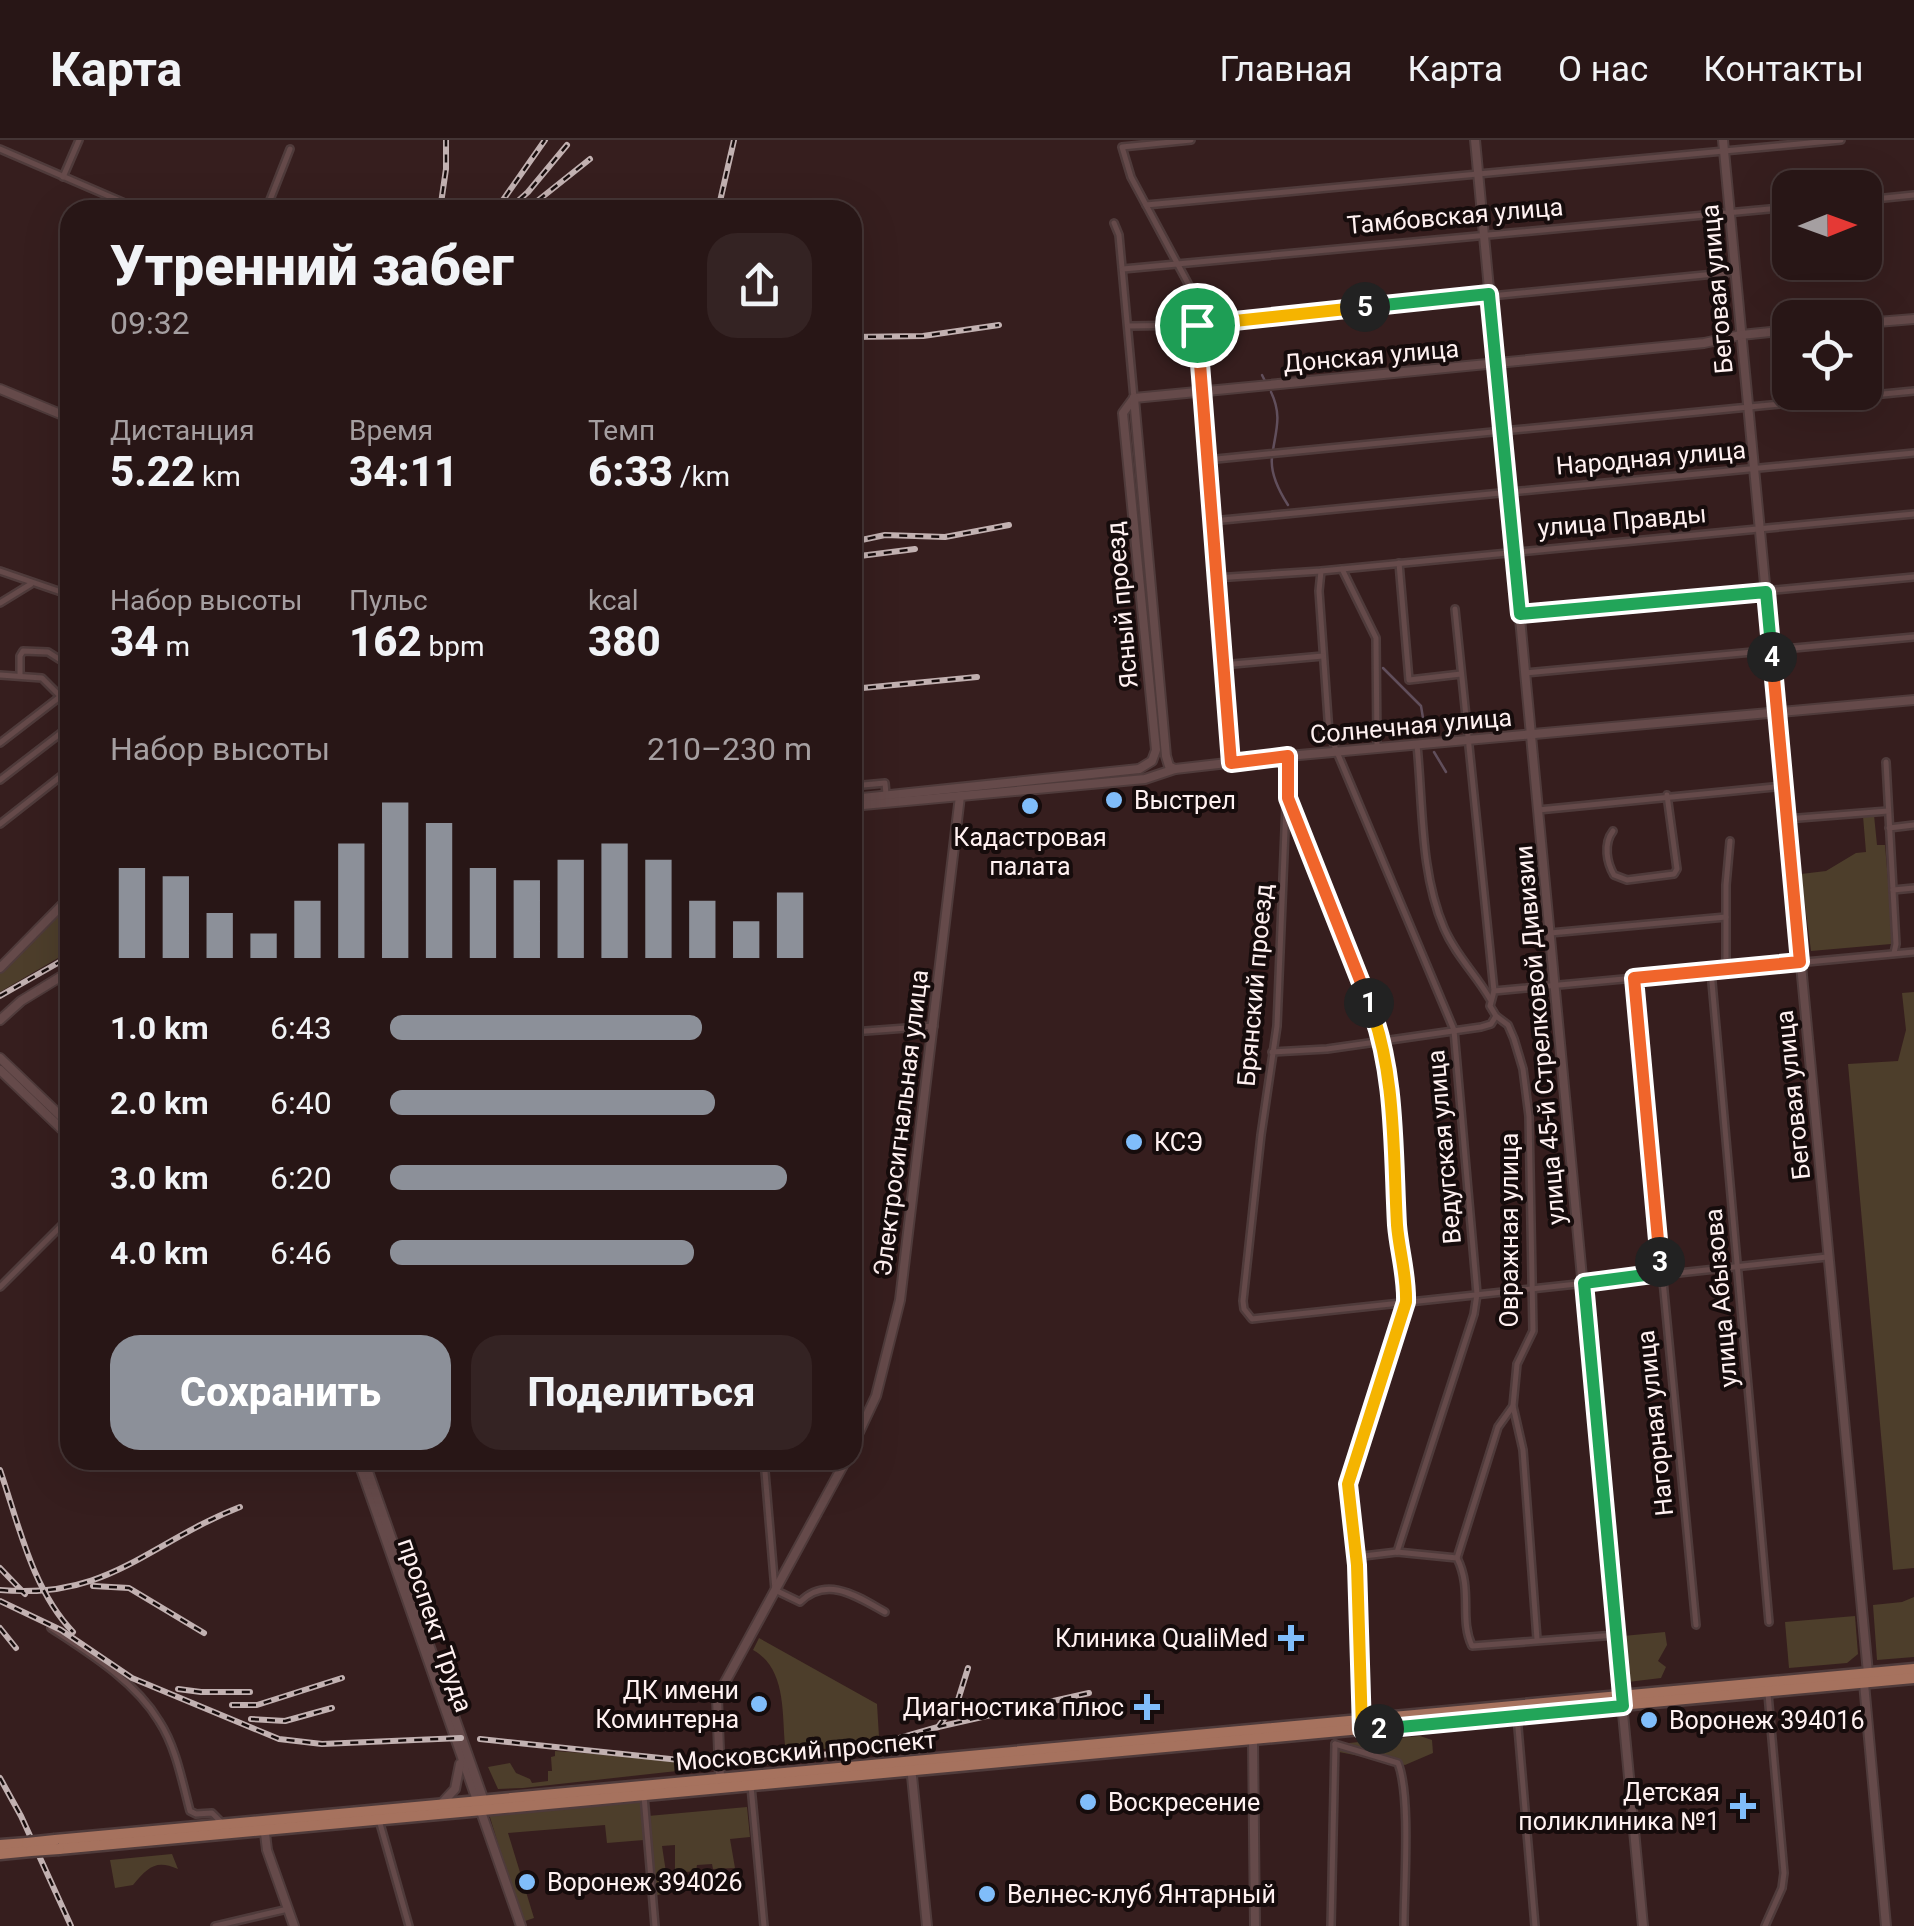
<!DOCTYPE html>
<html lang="ru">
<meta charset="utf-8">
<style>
:root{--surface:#281616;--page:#342323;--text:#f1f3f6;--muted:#a59fa1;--line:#443535;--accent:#8c9099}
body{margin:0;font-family:Roboto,sans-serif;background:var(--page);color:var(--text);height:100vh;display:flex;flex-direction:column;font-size:38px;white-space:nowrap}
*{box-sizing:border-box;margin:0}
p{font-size:32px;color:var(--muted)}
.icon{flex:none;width:55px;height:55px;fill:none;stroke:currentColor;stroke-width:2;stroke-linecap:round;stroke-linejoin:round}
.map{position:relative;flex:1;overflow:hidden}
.details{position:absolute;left:60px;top:60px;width:802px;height:1270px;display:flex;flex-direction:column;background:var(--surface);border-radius:30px;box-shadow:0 10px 40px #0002,0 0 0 2px var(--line)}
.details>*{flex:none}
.needle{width:65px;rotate:89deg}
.tools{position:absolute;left:1772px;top:30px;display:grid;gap:20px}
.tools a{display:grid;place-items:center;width:110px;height:110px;border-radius:20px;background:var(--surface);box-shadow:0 10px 40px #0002,0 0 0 2px var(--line);font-size:50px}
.pin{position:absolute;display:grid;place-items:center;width:85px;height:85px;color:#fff;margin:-42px;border:5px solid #fff;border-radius:50%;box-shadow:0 2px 10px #0007}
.km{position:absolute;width:50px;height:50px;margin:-25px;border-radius:50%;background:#222;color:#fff;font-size:28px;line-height:50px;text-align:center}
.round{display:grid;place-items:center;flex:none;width:105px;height:105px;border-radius:30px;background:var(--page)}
.overview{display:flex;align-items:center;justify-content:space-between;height:170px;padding:0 50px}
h1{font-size:55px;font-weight:800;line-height:75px}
.metrics{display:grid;grid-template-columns:repeat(3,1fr);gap:15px;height:170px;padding:10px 50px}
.metrics div{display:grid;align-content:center}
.metrics b{font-size:42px;font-weight:800}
.metrics small{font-size:28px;font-weight:400}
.metrics p{font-size:28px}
.chart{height:280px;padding:20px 50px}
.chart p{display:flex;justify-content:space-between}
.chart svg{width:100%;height:180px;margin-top:10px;stroke:var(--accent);stroke-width:6}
.button{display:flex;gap:20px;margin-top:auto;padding:20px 50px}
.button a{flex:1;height:115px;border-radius:30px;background:var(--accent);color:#fff;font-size:40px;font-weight:800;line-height:115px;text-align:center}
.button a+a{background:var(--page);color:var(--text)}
ul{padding:0 50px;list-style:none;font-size:32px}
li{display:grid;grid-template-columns:160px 120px 1fr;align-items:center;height:75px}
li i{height:25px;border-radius:12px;background:var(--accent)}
header{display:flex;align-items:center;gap:60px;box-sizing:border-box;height:140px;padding:0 50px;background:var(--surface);border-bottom:2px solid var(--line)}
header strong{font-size:48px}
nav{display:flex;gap:55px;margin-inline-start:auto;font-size:35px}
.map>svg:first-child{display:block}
.green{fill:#4d3e2b}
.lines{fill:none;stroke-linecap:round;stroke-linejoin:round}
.stream{stroke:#614f5c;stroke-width:2.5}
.minor-casing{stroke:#4f3b3b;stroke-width:10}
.tertiary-casing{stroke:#4f3b3b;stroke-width:12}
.secondary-casing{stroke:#4f3b3b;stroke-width:12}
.primary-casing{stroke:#4f3b3b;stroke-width:15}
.minor{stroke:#654a4a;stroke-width:5}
.tertiary{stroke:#654a4a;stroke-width:8}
.secondary{stroke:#654a4a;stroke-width:8}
.primary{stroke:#a6725e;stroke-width:10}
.rail-casing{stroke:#c2b1b1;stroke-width:6}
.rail{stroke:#160c0c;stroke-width:2.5;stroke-dasharray:8;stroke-linecap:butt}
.primary-bridge-casing{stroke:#4f3b3b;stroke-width:15;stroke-linecap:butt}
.primary-bridge{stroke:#a6725e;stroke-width:10}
.split-1-casing{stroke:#fff;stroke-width:20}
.split-2-casing{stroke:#fff;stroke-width:20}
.split-3-casing{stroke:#fff;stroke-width:20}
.split-4-casing{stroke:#fff;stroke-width:20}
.split-5-casing{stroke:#fff;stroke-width:20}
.split-6-casing{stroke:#fff;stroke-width:20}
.split-1{stroke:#f0652b;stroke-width:12}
.split-2{stroke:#f5b400;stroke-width:12}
.split-3{stroke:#22a559;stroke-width:12}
.split-4{stroke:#f0652b;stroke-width:12}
.split-5{stroke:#22a559;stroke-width:12}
.split-6{stroke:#f5b400;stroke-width:12}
.poi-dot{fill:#80bdfa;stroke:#160c0c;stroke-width:4}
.labels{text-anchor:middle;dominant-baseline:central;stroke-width:8;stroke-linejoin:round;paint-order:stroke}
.street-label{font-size:25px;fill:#fff1f1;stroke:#160c0c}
.poi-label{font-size:25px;fill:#fff1f1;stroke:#160c0c;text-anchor:start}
</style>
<header>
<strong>Карта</strong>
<nav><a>Главная</a><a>Карта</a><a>О нас</a><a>Контакты</a></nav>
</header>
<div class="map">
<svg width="1914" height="1786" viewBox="0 0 1914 1786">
<rect width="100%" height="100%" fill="#361e1e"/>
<g class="green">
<path d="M1874,675L1877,705H1885L1893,798L1891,804L1811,811L1801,734L1826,731L1856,713L1866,712L1863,676Z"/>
<path d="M70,760V811L0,852V832Z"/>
<path d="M1914,852V1428L1893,1430L1848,924L1898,921L1906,890L1902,853Z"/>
<path d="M1914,1457V1517L1877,1520L1873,1465L1902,1462Z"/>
<path d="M1855,1476L1858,1514L1847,1523L1789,1528L1785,1482Z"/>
<path d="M1665,1492L1667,1505L1658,1521L1666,1527L1661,1538L1628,1542L1623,1496Z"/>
<path d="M759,1498L877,1564L879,1597L857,1606L768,1614L770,1607L785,1605C782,1572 786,1528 753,1510Z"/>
<path d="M1420,1596L1432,1600L1433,1613L1405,1625L1339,1612V1604Z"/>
<path d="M555,1611L676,1620L677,1631L523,1648L498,1649L488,1627L510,1623L516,1633L530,1639L532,1643L548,1641V1631H552L551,1617L555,1616Z"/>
<path d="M640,1660L644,1700L607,1703L605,1685L508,1693L534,1778L522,1782L489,1674Z"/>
<path d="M747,1667L750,1697L730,1699L735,1728L713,1729L712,1724L697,1725L696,1731L675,1733V1705L662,1706L669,1752L654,1756L648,1676Z"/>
<path d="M172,1714L178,1729C156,1719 148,1727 133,1745L115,1748L110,1720Z"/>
</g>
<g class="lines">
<g class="stream">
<path d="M1262,235L1265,241"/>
<path d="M1271,252C1283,277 1275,292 1272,317C1270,334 1279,351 1288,365"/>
<path d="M1383,528L1421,566L1426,596"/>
<path d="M1434,612L1446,632"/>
</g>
<g class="minor-casing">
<g id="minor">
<path d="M1191,0L1122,7L1131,37L1191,149L1196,168L1231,623"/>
<path d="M0,9L141,70"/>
<path d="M63,37L79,0"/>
<path d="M1865,60L1914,55"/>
<path d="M1146,65L1841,0"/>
<path d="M266,70L290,9"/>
<path d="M1114,83L1119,95L1134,258"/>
<path d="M1123,129L1790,67"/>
<path d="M1129,186L1197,185L1735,132"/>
<path d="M1206,320L1914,251"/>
<path d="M1212,381L1914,313"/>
<path d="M1399,423L1409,540L1461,534"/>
<path d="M1342,429L1376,498L1377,607"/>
<path d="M0,431L70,455"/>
<path d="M1321,431L1319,451L1329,593L1454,890L1477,1154L1474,1174L1397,1412"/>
<path d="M1215,438L1321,431L1914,374"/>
<path d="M0,463L31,444"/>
<path d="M1455,469L1494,851"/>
<path d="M1520,474L1914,437"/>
<path d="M1222,525L1323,516"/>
<path d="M1525,533L1914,497"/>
<path d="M20,534V516L23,511L48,512L70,526"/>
<path d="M0,535L42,538L70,566"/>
<path d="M0,603L70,549"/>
<path d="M1417,605C1423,664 1420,733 1444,788C1456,816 1476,834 1490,859"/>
<path d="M1288,616L1277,886L1261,995L1243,1161L1244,1169L1252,1179L1827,1117"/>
<path d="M1886,622L1896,804L1894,813"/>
<path d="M0,640L70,586"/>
<path d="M852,646L885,643L886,654"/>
<path d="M1289,660L1383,900L1398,1095L1406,1152L1348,1344L1357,1425L1361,1580"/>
<path d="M1538,670L1784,646"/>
<path d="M1786,679L1888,671"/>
<path d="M0,684L70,629"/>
<path d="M1889,688L1914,685"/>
<path d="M1613,691C1603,704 1607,723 1614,735L1627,740L1674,734L1677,729L1667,655"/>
<path d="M1893,750L1914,748"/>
<path d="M1550,793L1726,777"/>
<path d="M1726,828V745L1730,701"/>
<path d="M1711,831L1769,1482"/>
<path d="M1634,838L1696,1485"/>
<path d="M852,892L934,886"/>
<path d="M1272,912L1327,909L1481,887L1491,884L1496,876L1490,866L1494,851L1914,812"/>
<path d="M0,1147L70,1077"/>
<path d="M1513,1266L1523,1310L1537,1499"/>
<path d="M764,1320L775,1450L800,1462C827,1435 858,1457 885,1472"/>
<path d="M1355,1417L1397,1412L1457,1418C1473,1450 1459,1478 1472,1506L1616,1495"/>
<path d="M1457,1418L1498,1287L1513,1266L1517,1224L1533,1191L1529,976L1523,929L1514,899L1508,885L1496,876"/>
<path d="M51,1488C89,1513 135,1541 159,1581C176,1607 182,1641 190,1671L196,1674L212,1673L221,1682"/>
<path d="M1517,1576L1535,1786"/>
<path d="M1335,1604L1398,1623C1411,1656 1404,1746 1404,1786"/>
<path d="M751,1646L764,1786"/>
<path d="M644,1656L655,1786"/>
<path d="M379,1680L409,1786"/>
<path d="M215,1786L288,1769"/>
<path d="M1331,1786L1335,1604"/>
<path d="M1765,1786L1782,1748L1784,1733L1768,1554"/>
</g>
</g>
<g class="tertiary-casing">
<g id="tertiary">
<path d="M1723,0L1868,1533L1864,1543L1886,1786"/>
<path d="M1865,183L1914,179"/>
<path d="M0,249L70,278"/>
<path d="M1134,258L1704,203L1741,195L1790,190"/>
<path d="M1134,258L1123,273L1156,610L1152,621L1139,629"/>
<path d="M1134,258L1166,616L1169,626L1175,629"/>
<path d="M852,1307L876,1256L900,1160L960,656"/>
<path d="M1253,1600L1255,1786"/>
<path d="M911,1626L927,1786"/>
<path d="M720,1638L717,1557L846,1320"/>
<path d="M264,1685L267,1710L294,1786"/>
</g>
</g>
<g class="secondary-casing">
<g id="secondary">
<path d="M1475,0L1643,1786"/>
<path d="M852,659L1139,629"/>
<path d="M852,666L1145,639L1175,629L1288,616L1914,560"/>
<path d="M0,828L70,757"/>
<path d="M0,880L21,861L70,831"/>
<path d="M0,918L70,985"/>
<path d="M0,930L70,997"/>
<path d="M358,1320L521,1786"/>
<path d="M364,1320L484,1661"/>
<path d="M441,1664L455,1649L460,1624"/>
</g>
</g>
<g class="primary-casing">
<g id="primary">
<path d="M55,1700L1914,1529"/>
<path d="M0,1705L27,1703"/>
<path d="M59,1709L1914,1538"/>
<path d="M0,1714L31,1711"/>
</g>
</g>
<use href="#minor" class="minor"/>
<use href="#tertiary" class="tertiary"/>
<use href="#secondary" class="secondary"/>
<use href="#primary" class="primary"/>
<g class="rail-casing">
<g id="rail">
<path d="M440,70L446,29V0"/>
<path d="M496,70L545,0"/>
<path d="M508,70L528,52L567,5"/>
<path d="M526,70L590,19"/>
<path d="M718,70L734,0"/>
<path d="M852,197L923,196L999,185"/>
<path d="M852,402L885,395L945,397L1009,385"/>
<path d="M852,417L915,409"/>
<path d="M852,549L977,537"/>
<path d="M0,856L70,816"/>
<path d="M0,1330C19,1385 32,1449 73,1492"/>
<path d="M0,1428L25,1454"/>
<path d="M93,1446L129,1448L204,1493"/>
<path d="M0,1450C109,1460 148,1403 240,1367"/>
<path d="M0,1461L61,1490L132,1538L279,1599L322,1604L461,1598"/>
<path d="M0,1488L16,1508"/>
<path d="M178,1549L201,1552H250"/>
<path d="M232,1565H257L342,1538"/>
<path d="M251,1579L285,1581L332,1568"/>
<path d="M938,1587L958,1560L968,1528"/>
<path d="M480,1599L718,1624H747L854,1611L938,1587L1089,1553"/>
<path d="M0,1638L21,1676L71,1786"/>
</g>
</g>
<use href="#rail" class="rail"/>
<g class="primary-bridge-casing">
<g id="primary-bridge">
<path d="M27,1703L55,1700"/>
<path d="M31,1711L59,1709"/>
</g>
</g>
<use href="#primary-bridge" class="primary-bridge"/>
</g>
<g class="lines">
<g class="split-1-casing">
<path id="split-1" d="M1197,185L1231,623L1288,616V658L1369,863"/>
</g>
<g class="split-2-casing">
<path id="split-2" d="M1369,863C1396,931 1393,1011 1397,1085C1399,1110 1407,1136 1406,1162L1348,1344L1357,1425L1362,1590L1379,1589"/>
</g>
<g class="split-3-casing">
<path id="split-3" d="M1379,1589L1623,1566L1584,1143L1660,1133V1122"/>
</g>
<g class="split-4-casing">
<path id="split-4" d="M1660,1122L1634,838L1800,822L1772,517"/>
</g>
<g class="split-5-casing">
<path id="split-5" d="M1365,167L1489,154L1520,474L1766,452L1772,517"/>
</g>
<g class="split-6-casing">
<path id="split-6" d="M1197,185L1365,167"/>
</g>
<use href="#split-1" class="split-1"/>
<use href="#split-2" class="split-2"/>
<use href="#split-3" class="split-3"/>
<use href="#split-4" class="split-4"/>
<use href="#split-5" class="split-5"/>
<use href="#split-6" class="split-6"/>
</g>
<g class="poi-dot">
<circle cx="1114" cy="660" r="10"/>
<circle cx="1030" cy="666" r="10"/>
<circle cx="1134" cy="1002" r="10"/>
<path d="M1286 1483h10v10h10v10h-10v10h-10v-10h-10v-10h10z"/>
<circle cx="759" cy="1564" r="10"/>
<path d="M1142 1552h10v10h10v10h-10v10h-10v-10h-10v-10h10z"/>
<circle cx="1649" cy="1580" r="10"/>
<circle cx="1088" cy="1662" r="10"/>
<path d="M1738 1651h10v10h10v10h-10v10h-10v-10h-10v-10h10z"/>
<circle cx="527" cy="1742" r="10"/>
<circle cx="987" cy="1754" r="10"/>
</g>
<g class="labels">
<g class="street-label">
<text transform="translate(1455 76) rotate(-5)">Тамбовская улица</text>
<text transform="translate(1717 149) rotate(-95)">Беговая улица</text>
<text transform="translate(1371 216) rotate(-5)">Донская улица</text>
<text transform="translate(1651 318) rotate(-5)">Народная улица</text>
<text transform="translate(1622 381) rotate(-5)">улица Правды</text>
<text transform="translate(1122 465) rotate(-95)">Ясный проезд</text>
<text transform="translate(1411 586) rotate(-5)">Солнечная улица</text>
<text transform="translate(1255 845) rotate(-85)">Брянский проезд</text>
<text transform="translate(1540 895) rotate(-95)">улица 45-й Стрелковой Дивизии</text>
<text transform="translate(1793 955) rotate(-96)">Беговая улица</text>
<text transform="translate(901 983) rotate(-83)">Электросигнальная улица</text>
<text transform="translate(1444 1007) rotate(-95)">Ведугская улица</text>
<text transform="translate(1509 1090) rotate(-90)">Овражная улица</text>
<text transform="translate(1721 1158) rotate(-95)">улица Абызова</text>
<text transform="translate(1655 1283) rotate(-96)">Нагорная улица</text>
<text transform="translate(435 1485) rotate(71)">проспект Труда</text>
<text transform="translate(806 1611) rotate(-5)">Московский проспект</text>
</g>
<g class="poi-label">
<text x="1134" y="660">Выстрел</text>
<text x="1030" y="697" text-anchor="middle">Кадастровая<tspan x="1030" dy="29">палата</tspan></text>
<text x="1154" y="1002">КСЭ</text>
<text x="1268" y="1498" text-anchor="end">Клиника QualiMed</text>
<text x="739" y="1550" text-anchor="end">ДК имени<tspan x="739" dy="29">Коминтерна</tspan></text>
<text x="1124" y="1567" text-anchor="end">Диагностика плюс</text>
<text x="1669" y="1580">Воронеж 394016</text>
<text x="1720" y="1652" text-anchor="end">Детская<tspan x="1720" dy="29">поликлиника №1</tspan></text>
<text x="1108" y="1662">Воскресение</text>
<text x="547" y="1742">Воронеж 394026</text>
<text x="1007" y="1754">Велнес-клуб Янтарный</text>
</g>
</g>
</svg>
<div class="tools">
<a><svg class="needle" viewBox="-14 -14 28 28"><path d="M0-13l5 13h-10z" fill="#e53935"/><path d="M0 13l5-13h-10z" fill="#a59fa1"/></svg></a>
<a><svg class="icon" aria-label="locate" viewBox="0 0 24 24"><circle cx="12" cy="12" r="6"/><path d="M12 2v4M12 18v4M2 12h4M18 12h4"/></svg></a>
</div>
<div class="pin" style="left:1197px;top:185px;background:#1e9e55"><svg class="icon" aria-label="arrive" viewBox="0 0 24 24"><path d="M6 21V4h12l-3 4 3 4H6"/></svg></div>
<b class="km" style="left:1369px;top:863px">1</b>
<b class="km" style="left:1379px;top:1589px">2</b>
<b class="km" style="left:1660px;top:1122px">3</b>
<b class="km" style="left:1772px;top:517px">4</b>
<b class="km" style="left:1365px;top:167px">5</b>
<section class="details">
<div class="overview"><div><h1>Утренний забег</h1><p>09:32</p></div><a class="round"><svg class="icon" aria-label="share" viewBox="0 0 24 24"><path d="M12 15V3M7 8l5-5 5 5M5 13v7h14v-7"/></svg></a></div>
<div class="metrics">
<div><p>Дистанция</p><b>5.22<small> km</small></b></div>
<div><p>Время</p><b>34:11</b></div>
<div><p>Темп</p><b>6:33<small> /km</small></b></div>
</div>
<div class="metrics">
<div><p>Набор высоты</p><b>34<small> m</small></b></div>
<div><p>Пульс</p><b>162<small> bpm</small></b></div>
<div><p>kcal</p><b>380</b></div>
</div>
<div class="chart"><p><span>Набор высоты</span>210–230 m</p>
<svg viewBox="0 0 160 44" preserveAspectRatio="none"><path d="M5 44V22M15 44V24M25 44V33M35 44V38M45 44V30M55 44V16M65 44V6M75 44V11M85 44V22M95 44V25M105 44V20M115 44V16M125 44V20M135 44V30M145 44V35M155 44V28"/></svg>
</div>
<ul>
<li><b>1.0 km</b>6:43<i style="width:74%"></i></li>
<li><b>2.0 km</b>6:40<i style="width:77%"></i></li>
<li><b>3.0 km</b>6:20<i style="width:94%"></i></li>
<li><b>4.0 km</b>6:46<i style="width:72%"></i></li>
</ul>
<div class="button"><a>Сохранить</a><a>Поделиться</a></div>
</section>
</div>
